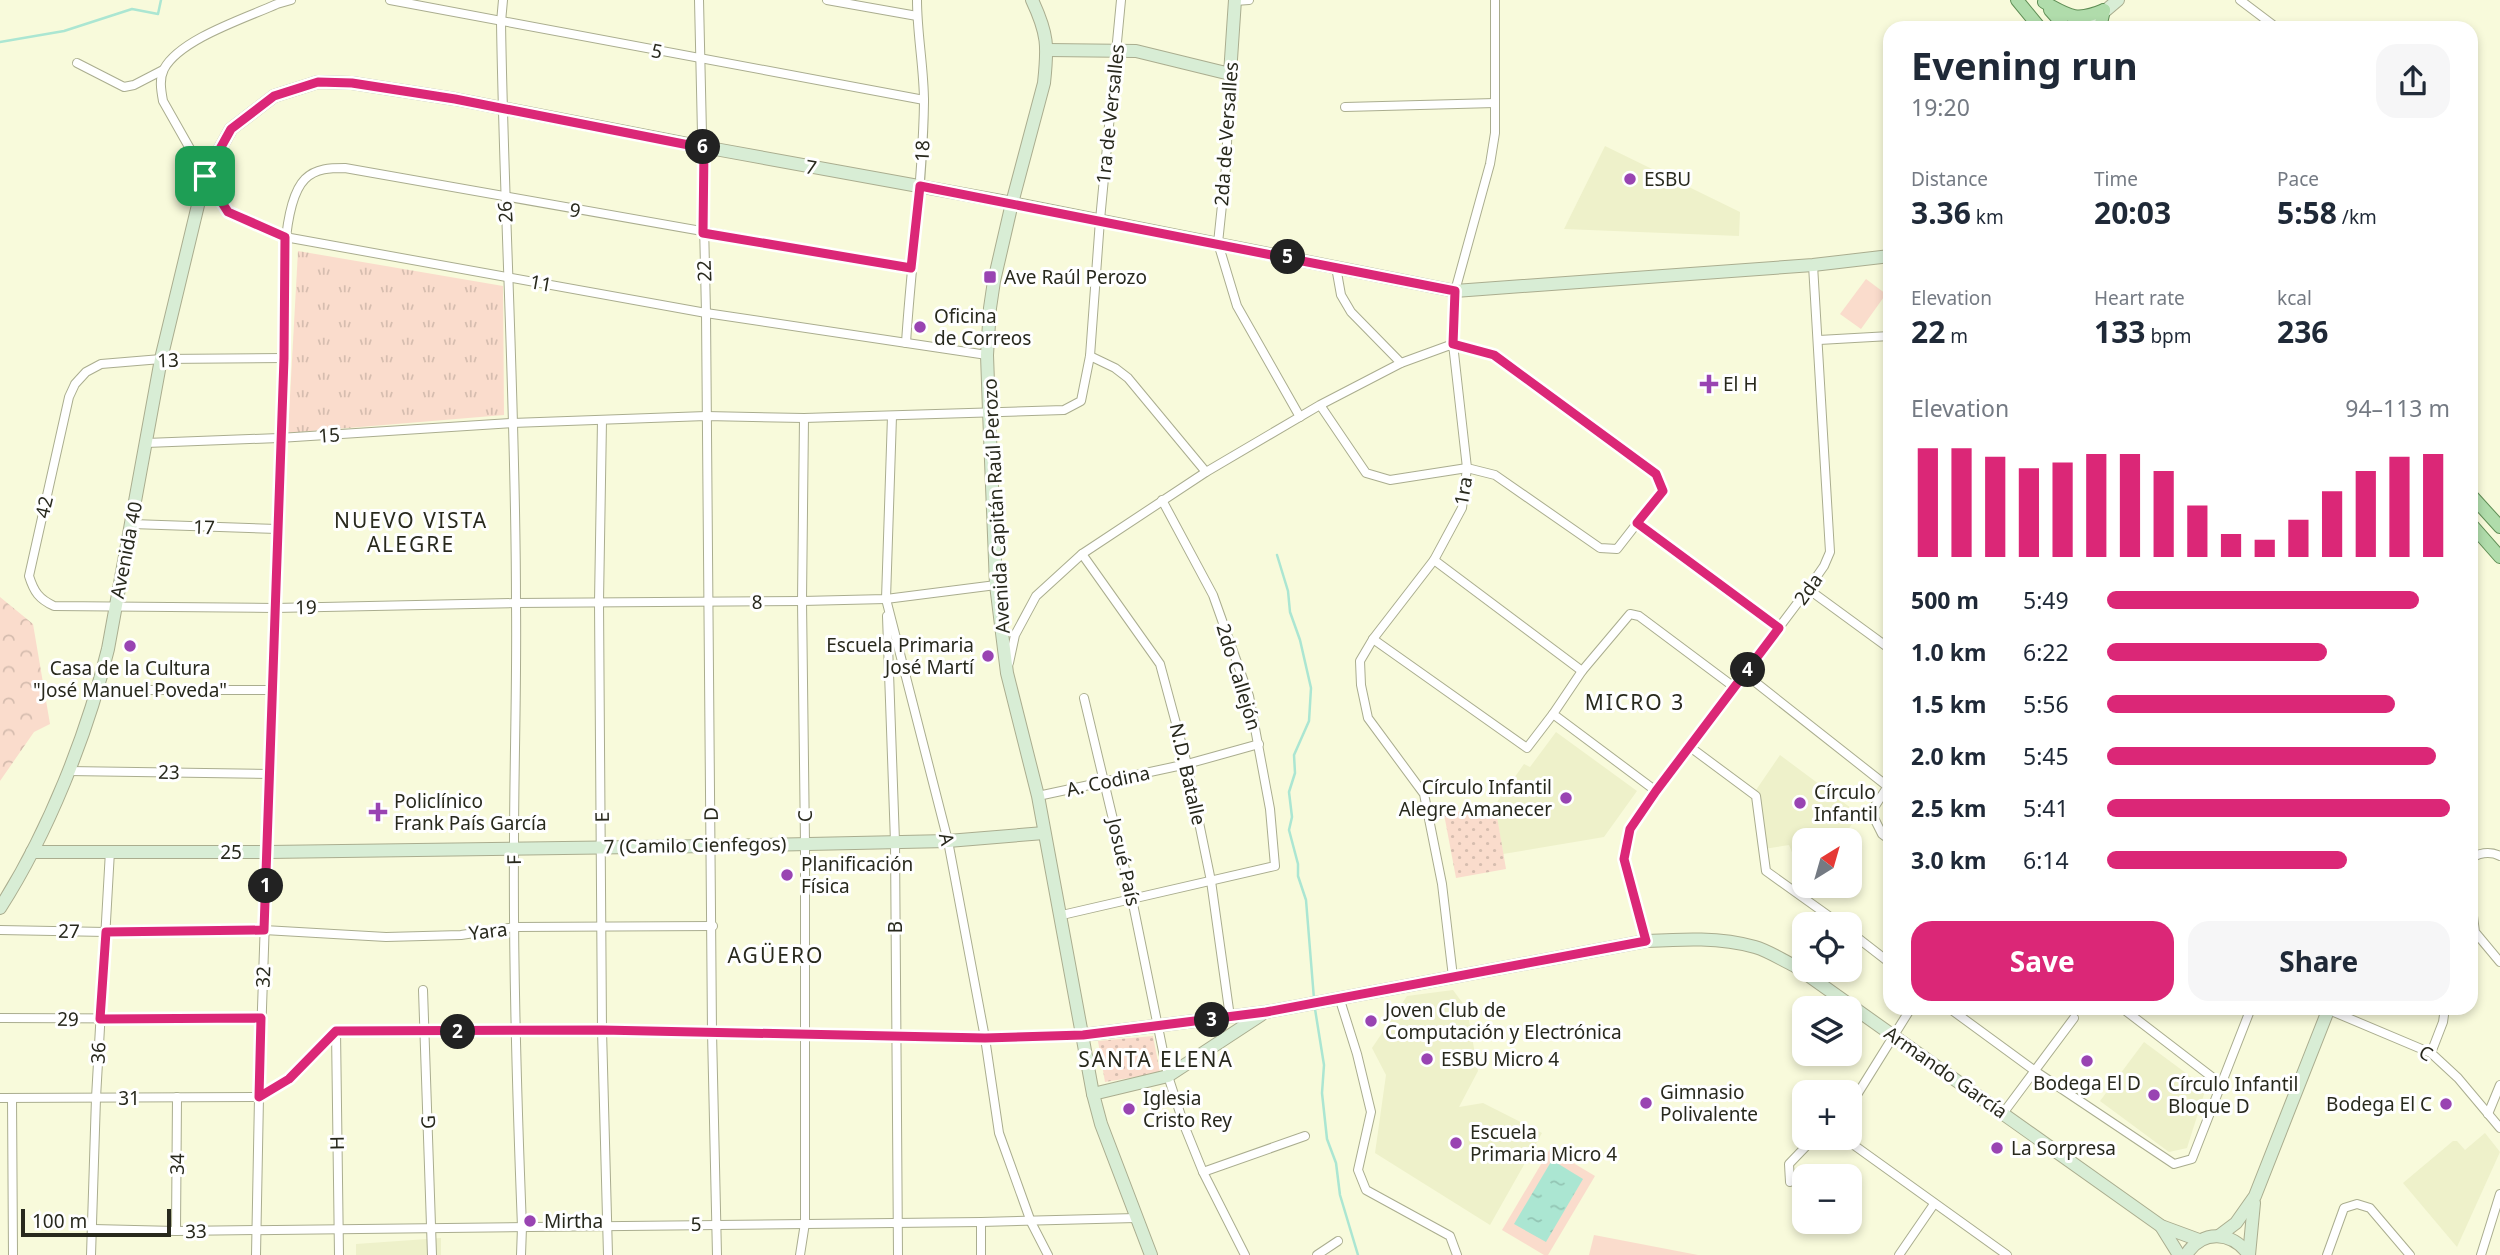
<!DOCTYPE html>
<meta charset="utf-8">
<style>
:root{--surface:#fff;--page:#f6f6f7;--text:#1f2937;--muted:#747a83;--accent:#db2777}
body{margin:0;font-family:"Noto Sans",sans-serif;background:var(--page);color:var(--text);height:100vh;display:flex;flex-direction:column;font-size:26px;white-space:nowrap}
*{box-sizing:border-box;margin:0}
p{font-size:23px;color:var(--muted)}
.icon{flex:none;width:38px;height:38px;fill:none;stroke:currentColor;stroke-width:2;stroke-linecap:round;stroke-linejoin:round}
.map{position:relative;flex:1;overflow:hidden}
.details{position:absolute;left:1883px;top:21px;width:595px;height:994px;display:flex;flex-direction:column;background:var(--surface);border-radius:21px;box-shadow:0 4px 10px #0003}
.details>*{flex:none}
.needle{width:46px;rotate:37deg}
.tools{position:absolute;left:1792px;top:828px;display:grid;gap:14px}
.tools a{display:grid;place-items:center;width:70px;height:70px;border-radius:14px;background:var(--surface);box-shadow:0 4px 10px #0003;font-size:35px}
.scale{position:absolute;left:21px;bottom:18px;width:150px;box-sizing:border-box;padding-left:7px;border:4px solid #28291d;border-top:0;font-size:19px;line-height:24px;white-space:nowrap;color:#28291d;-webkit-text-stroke:5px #fff;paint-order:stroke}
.pin{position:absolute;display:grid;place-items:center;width:60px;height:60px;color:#fff;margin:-30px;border-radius:14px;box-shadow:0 4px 10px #0006}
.km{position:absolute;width:35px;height:35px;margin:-18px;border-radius:50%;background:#222;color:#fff;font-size:19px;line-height:35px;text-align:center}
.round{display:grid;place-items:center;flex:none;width:74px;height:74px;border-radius:21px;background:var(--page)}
.summary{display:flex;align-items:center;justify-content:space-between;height:119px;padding:0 28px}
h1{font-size:38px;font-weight:700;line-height:52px}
.figures{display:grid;grid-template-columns:repeat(3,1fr);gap:10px;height:119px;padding:7px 28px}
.figures div{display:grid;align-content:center}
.figures b{font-size:30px;font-weight:700}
.figures small{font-size:19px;font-weight:400}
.figures p{font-size:19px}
.chart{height:196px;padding:14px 28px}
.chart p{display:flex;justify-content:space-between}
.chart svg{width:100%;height:126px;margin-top:7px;stroke:var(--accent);stroke-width:6}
.button{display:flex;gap:14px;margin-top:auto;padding:14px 28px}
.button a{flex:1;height:80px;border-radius:21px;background:var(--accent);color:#fff;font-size:28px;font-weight:700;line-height:80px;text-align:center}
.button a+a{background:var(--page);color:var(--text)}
ul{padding:0 28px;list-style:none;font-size:23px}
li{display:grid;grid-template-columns:112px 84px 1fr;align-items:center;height:52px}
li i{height:18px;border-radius:9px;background:var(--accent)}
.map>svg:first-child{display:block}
.built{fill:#eef1ca}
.grass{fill:url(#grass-tufts)}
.forest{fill:url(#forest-crowns)}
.park{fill:url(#park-dots)}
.garden{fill:#fadccc}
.water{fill:url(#water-ripples)}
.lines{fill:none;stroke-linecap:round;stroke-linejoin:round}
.stream{stroke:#abe6d2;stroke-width:2.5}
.street-casing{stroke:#aaad8f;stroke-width:10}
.secondary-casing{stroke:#aaad8f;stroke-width:14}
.primary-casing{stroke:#5f8e55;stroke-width:14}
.street{stroke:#fff;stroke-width:8}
.secondary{stroke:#d8edd5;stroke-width:12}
.primary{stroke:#b0dcab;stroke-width:12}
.route-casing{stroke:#fff;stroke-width:14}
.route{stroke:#db2777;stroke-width:9}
.poi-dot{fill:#9944b2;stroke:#fff;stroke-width:2.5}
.labels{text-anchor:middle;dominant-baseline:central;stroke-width:6;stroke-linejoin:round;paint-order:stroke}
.street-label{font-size:19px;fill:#28291d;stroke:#fff}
.poi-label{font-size:19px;fill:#28291d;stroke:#fff;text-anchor:start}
.neighbourhood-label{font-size:21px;letter-spacing:2px;fill:#28291d;stroke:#fff}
</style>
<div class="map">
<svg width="2500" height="1255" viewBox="0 0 2500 1255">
<defs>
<pattern id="grass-tufts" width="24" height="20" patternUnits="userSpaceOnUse" patternTransform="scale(1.75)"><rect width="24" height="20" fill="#fadccc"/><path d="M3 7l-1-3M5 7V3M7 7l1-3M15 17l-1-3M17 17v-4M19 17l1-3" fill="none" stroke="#d6bdaf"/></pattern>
<pattern id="forest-crowns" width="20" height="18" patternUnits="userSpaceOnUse" patternTransform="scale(1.75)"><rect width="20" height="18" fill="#fadccc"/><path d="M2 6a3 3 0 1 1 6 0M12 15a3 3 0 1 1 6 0" fill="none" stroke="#d6bdaf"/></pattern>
<pattern id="park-dots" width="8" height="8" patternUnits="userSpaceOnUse" patternTransform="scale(1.75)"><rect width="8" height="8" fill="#fadccc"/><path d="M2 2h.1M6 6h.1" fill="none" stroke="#d6bdaf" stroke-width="1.8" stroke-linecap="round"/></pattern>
<pattern id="water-ripples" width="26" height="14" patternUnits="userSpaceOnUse" patternTransform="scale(1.75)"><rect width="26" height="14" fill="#abe6d2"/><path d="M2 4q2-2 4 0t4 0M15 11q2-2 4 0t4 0" fill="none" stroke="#93c5b4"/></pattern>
</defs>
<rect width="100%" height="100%" fill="#f8fadb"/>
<g class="built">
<path d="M1605,146L1740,212L1739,236L1564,229Z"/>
<path d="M1556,732L1637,791L1604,837L1503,854L1495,805L1524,764L1530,767Z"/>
<path d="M1780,755L1859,814L1841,840H1804V861L1796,862L1789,845L1764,849L1754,793Z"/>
<path d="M1453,990L1467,1009L1478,1071L1459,1107L1483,1103L1542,1133L1490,1225L1375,1153L1386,1075L1372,1048L1407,996Z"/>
<path d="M2144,1042L2206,1088L2187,1148L2169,1152L2100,1101Z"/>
<path d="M2485,1133L2500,1152L2457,1247L2403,1183L2453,1141H2457L2465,1150Z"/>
<path d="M441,1238V1255H356V1244Z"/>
</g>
<path class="grass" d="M298,251L503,286L504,415L288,433Z"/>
<path class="forest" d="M0,597L33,624L50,724L34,732L0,781Z"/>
<g class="park">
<path d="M1495,805L1506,869L1456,878L1444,814Z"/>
<path d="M1153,1036L1160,1073L1105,1082L1098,1041Z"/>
</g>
<g class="garden">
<path d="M1866,279L1886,294L1861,329L1840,314Z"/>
<path d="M1550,1149L1595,1176L1548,1255H1544L1502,1230Z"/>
<path d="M1594,1235L1698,1255H1589Z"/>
</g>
<path class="water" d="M1552,1160L1583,1179L1546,1242L1514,1224Z"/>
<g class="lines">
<g class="stream">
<path d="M0,42L64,31L132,9L158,14L161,0"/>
<path d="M1277,555L1288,591L1290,612L1300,640L1311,688L1309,721L1294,755L1295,773L1289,792L1292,817L1289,830L1298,864V876L1306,900L1314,999"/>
<path d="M1315,1009L1324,1065L1322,1093L1327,1139L1336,1163L1340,1195L1358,1255"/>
</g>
<g class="street-casing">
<g id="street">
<path d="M291,0L277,4C246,18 180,39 164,69C159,79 161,90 163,101L223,207L233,216L285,237L706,313L987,355"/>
<path d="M390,0L924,100"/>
<path d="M503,0L501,22C504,216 516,410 516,604C517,684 514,765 514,846C513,973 517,1100 522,1227L521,1255"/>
<path d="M699,0L706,313L712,1032L717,1255"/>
<path d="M827,0L917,16"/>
<path d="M2240,0L2277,28"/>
<path d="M1235,1L1249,0"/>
<path d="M77,63L124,87L134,85L163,70"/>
<path d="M1230,74L1226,167L1218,243L1237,306L1300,417"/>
<path d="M1345,107L1495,103"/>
<path d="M1336,267L1341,295L1351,312L1401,363"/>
<path d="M1819,340L1890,336"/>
<path d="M906,343C911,263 923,183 924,102C924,68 917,34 917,0"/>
<path d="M1090,356L1115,368L1128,378L1206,472"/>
<path d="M284,358L161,359L101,364L86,372L75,384L69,397L29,576C34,592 39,599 54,606L275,608L516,603L802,601L886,599L996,585"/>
<path d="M892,416L886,599L948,841L985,1038L999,1133L1031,1222L1048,1255"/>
<path d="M602,420L599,602L602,1030L608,1255"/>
<path d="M146,443L279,438L512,423L706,416L804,418L1064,410L1081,401L1090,356L1100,220L1121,0"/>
<path d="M1637,523L1779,628"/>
<path d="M132,524L277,529"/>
<path d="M1082,554L1160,664L1187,764L1211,881L1230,1017"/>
<path d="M1434,560L1582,671"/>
<path d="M1808,589L1890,649"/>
<path d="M887,616L895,842L898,1255"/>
<path d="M1373,639L1527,748L1553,714"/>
<path d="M1009,663L1015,635L1036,596L1082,554L1206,472L1320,405L1401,363L1453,344L1494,355L1656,474L1663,490L1617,549L1600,548L1495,475L1467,468L1390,480L1366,473L1320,405"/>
<path d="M1745,674L1887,786"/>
<path d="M98,690H271"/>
<path d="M1084,698L1132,899L1168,1076L1184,1125L1203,1172L1245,1255"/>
<path d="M1690,747L1756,796L1766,871L1840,924"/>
<path d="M68,771L271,774"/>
<path d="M1890,783L1871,812L1882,834L1890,840"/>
<path d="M1656,791L1553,714L1582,671L1630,614L1639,616L1734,687"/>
<path d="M1038,796L1187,764L1259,744"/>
<path d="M2471,858C2480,853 2490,851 2500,856"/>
<path d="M2471,900L2475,932L2500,962"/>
<path d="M1062,915L1275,866L1270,809L1249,696L1213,595L1162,500"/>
<path d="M0,930L106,932L264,930L386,937L461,935L515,927L713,926"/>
<path d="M1850,932L1890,963"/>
<path d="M1646,941L1624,859L1631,829L1656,791L1808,589L1824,566L1830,552L1813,265"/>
<path d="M1453,977L1442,884L1424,794L1368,718L1361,685L1360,661L1373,639L1434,560L1462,508L1467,468L1453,344L1455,291L1490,164L1495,133V0"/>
<path d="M423,990L432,1255"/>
<path d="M1339,997L1357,1054L1371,1112L1358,1170L1366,1190L1450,1236L1457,1255"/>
<path d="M1949,1008L2035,1071L2174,1164L2192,1159L2251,1008"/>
<path d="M2122,1008L2221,1084"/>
<path d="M2329,1010L2431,1053L2458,1078L2500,1128"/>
<path d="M0,1018L261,1019"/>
<path d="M336,1031L339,1255"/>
<path d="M2431,1053L2443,1022L2445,1008"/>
<path d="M0,1098L259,1097L289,1079L336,1031L602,1030L985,1038L1083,1035"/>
<path d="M12,1098L13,1255"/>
<path d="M1850,1106L1911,1008"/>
<path d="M2004,1112L2074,1018"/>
<path d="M2488,1114L2500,1085"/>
<path d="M1844,1138L2007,1255"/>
<path d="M1203,1172L1305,1136"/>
<path d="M1790,1182L1789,1164L1814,1138"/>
<path d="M981,1222V1255"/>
<path d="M93,1229L176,1231L981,1222L1136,1218"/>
<path d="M176,1231L177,1097"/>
<path d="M91,1255L96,1098L110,851"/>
<path d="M256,1255L259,1097L284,358C284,318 277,207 305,179C316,168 331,168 345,168L911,268"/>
<path d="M800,1255L805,1223V844L802,601L804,418"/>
<path d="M1317,1255L1338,1241"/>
<path d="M1899,1255L1934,1204"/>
<path d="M2327,1255L2344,1208L2357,1204L2370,1208L2410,1255"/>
<path d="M2481,1255L2500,1194"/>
</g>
</g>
<g class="secondary-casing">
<g id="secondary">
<path d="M1032,0C1048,34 1048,46 1044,83L1012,203L994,281L990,308L987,355L989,411L996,585L1007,673L1038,796L1093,1094L1101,1124L1151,1255"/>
<path d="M2085,28L2118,0"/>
<path d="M1048,50L1136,51L1230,74L1235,0"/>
<path d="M32,852H268L712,846L948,841L1044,833"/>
<path d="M0,908C48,833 87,735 108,649L161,359L205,176L231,129L274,96L318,82L352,83L455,99L704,147L1012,203L1455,291L1813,265L1890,256"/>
<path d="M1083,1035L1266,1012L1646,941C1683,939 1720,937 1755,947C1769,951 1782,960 1795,966L2161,1226L2199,1240"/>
<path d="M1093,1094L1168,1076L1261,1015"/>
<path d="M2161,1226L2179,1255"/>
<path d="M2220,1235L2236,1223L2255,1196L2329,1008"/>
<path d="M2186,1255C2202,1229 2232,1231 2249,1255"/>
<path d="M2249,1255L2254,1203"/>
</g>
</g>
<g class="primary-casing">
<g id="primary">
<path d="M2017,0L2040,28"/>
<path d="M2044,2C2069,16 2076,22 2104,10"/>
<path d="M2050,10L2066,28"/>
<path d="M2100,28L2104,10"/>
<path d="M2471,495L2500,527"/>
<path d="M2471,524L2500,557"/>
</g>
</g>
<use href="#street" class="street"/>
<use href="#secondary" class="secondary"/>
<use href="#primary" class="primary"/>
</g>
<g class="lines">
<g class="route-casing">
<path id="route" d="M318,82L352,83L455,99L704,148L703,233L911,268L920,186L1455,291L1453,344L1494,355L1656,474L1663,491L1637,523L1779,628L1656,791L1630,829L1624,859L1646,941L1266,1012L1083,1035L985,1038L602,1030L336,1031L289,1079L259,1097L261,1018L100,1019L106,932L264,930L284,358L285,237L228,212L205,176L231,129L274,96Z"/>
</g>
<use href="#route" class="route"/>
</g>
<g class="poi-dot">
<circle cx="1630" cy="179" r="7"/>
<rect x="983" y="270" width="14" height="14" rx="3.5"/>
<circle cx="920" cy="327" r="7"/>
<path d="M1705.5 373.5h7v7h7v7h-7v7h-7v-7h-7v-7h7z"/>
<circle cx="130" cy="646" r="7"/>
<circle cx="988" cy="656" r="7"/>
<circle cx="1566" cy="798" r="7"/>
<circle cx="1800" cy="803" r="7"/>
<path d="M374.5 801.5h7v7h7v7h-7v7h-7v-7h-7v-7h7z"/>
<circle cx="787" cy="875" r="7"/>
<circle cx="1371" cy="1021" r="7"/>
<circle cx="1427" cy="1059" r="7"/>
<circle cx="2087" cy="1061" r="7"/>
<circle cx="2154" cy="1095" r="7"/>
<circle cx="1646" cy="1103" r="7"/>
<circle cx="2446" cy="1104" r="7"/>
<circle cx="1129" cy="1109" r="7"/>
<circle cx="1456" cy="1143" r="7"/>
<circle cx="1997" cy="1148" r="7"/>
<circle cx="530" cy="1221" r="7"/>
</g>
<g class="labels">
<g class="street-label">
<text transform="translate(657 51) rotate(11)">5</text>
<text transform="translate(1110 114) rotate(-84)">1ra de Versalles</text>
<text transform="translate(1226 134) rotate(-86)">2da de Versalles</text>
<text transform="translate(922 151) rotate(-87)">18</text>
<text transform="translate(811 167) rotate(10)">7</text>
<text transform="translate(575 210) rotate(10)">9</text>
<text transform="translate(505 212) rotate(-94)">26</text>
<text transform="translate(704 271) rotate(-92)">22</text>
<text transform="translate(541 283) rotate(10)">11</text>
<text transform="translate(168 360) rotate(-2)">13</text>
<text transform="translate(329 435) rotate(-4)">15</text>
<text transform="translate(1463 491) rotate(-80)">1ra</text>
<text transform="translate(996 506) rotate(-93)">Avenida Capitán Raúl Perozo</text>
<text transform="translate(44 507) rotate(-77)">42</text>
<text transform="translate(204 527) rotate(2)">17</text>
<text transform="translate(126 550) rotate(-79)">Avenida 40</text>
<text transform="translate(1808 589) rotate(-54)">2da</text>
<text transform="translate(757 602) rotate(-1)">8</text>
<text transform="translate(306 607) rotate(-1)">19</text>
<text transform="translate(1239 677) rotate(73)">2do Callejón</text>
<text transform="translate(169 772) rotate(1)">23</text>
<text transform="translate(1188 774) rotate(77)">N.D. Batalle</text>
<text transform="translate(1108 781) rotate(-12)">A. Codina</text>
<text transform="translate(711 814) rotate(-91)">D</text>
<text transform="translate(805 816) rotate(-91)">C</text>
<text transform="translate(602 817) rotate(-91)">E</text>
<text transform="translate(947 839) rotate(77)">A</text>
<text transform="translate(695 845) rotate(-1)">7 (Camilo Cienfegos)</text>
<text x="231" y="852">25</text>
<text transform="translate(514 860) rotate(-91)">F</text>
<text transform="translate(1124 862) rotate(77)">Josué País</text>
<text transform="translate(895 927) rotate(-90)">B</text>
<text transform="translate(69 931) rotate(1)">27</text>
<text transform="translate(488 931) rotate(-7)">Yara</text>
<text transform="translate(263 977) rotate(-88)">32</text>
<text transform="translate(68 1019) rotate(1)">29</text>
<text transform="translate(98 1053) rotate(-87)">36</text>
<text transform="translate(2426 1053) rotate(30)">C</text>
<text transform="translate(1946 1072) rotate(35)">Armando García</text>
<text x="129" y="1098">31</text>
<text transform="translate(428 1122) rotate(-92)">G</text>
<text transform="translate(337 1143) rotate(-91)">H</text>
<text transform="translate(177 1164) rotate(-89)">34</text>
<text transform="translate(696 1224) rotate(-1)">5</text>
<text transform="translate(196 1231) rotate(-1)">33</text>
</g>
<g class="poi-label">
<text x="1644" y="179">ESBU</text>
<text x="1004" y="277">Ave Raúl Perozo</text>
<text x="934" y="316">Oficina<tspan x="934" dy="22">de Correos</tspan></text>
<text x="1723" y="384">El H</text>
<text x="974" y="645" text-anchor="end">Escuela Primaria<tspan x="974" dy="22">José Martí</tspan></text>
<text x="130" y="668" text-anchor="middle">Casa de la Cultura<tspan x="130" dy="22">"José Manuel Poveda"</tspan></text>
<text x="1552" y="787" text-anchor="end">Círculo Infantil<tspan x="1552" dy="22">Alegre Amanecer</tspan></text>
<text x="1814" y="792">Círculo<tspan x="1814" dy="22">Infantil</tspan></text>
<text x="394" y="801">Policlínico<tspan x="394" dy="22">Frank País García</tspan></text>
<text x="801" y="864">Planificación<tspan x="801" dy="22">Física</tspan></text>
<text x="1385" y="1010">Joven Club de<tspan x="1385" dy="22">Computación y Electrónica</tspan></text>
<text x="1441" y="1059">ESBU Micro 4</text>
<text x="2087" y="1083" text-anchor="middle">Bodega El D</text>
<text x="2168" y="1084">Círculo Infantil<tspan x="2168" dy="22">Bloque D</tspan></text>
<text x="1660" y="1092">Gimnasio<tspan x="1660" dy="22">Polivalente</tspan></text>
<text x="1143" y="1098">Iglesia<tspan x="1143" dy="22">Cristo Rey</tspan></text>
<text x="2432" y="1104" text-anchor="end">Bodega El C</text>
<text x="1470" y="1132">Escuela<tspan x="1470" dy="22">Primaria Micro 4</tspan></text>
<text x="2011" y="1148">La Sorpresa</text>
<text x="544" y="1221">Mirtha</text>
</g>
<g class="neighbourhood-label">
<text x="411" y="520">NUEVO VISTA<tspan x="411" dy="24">ALEGRE</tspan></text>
<text x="1635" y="702">MICRO 3</text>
<text x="776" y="955">AGÜERO</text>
<text x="1156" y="1059">SANTA ELENA</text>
</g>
</g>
</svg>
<div class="tools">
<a><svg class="needle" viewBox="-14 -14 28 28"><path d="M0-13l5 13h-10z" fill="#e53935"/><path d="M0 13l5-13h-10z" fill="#747a83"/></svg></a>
<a><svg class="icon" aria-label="locate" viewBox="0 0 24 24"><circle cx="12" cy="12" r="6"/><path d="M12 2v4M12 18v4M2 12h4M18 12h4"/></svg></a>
<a><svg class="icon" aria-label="layers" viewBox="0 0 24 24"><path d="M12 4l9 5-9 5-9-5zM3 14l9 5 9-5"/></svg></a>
<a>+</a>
<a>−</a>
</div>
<div class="scale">100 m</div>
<div class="pin" style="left:205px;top:176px;background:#1e9e55"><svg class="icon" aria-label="arrive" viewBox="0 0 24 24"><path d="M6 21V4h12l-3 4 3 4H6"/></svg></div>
<b class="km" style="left:266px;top:886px">1</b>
<b class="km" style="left:458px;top:1032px">2</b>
<b class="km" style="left:1212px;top:1020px">3</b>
<b class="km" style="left:1748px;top:670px">4</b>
<b class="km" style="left:1288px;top:257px">5</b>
<b class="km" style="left:703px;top:147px">6</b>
<section class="details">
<div class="summary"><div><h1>Evening run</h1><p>19:20</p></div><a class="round"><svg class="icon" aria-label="share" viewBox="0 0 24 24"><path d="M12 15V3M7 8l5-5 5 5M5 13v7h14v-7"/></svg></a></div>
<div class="figures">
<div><p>Distance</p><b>3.36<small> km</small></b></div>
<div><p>Time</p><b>20:03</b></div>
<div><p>Pace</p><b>5:58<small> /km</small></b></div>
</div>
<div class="figures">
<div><p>Elevation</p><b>22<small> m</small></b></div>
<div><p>Heart rate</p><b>133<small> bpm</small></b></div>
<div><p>kcal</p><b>236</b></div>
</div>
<div class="chart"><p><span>Elevation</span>94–113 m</p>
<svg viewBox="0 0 160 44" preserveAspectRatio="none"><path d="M5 44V6M15 44V6M25 44V9M35 44V13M45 44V11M55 44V8M65 44V8M75 44V14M85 44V26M95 44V36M105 44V38M115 44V31M125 44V21M135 44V14M145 44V9M155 44V8"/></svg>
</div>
<ul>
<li><b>500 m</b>5:49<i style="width:91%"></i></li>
<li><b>1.0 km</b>6:22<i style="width:64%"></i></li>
<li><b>1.5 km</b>5:56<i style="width:84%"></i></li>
<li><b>2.0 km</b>5:45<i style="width:96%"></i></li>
<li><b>2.5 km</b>5:41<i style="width:100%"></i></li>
<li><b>3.0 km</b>6:14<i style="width:70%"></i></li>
</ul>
<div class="button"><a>Save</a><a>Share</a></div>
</section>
</div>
